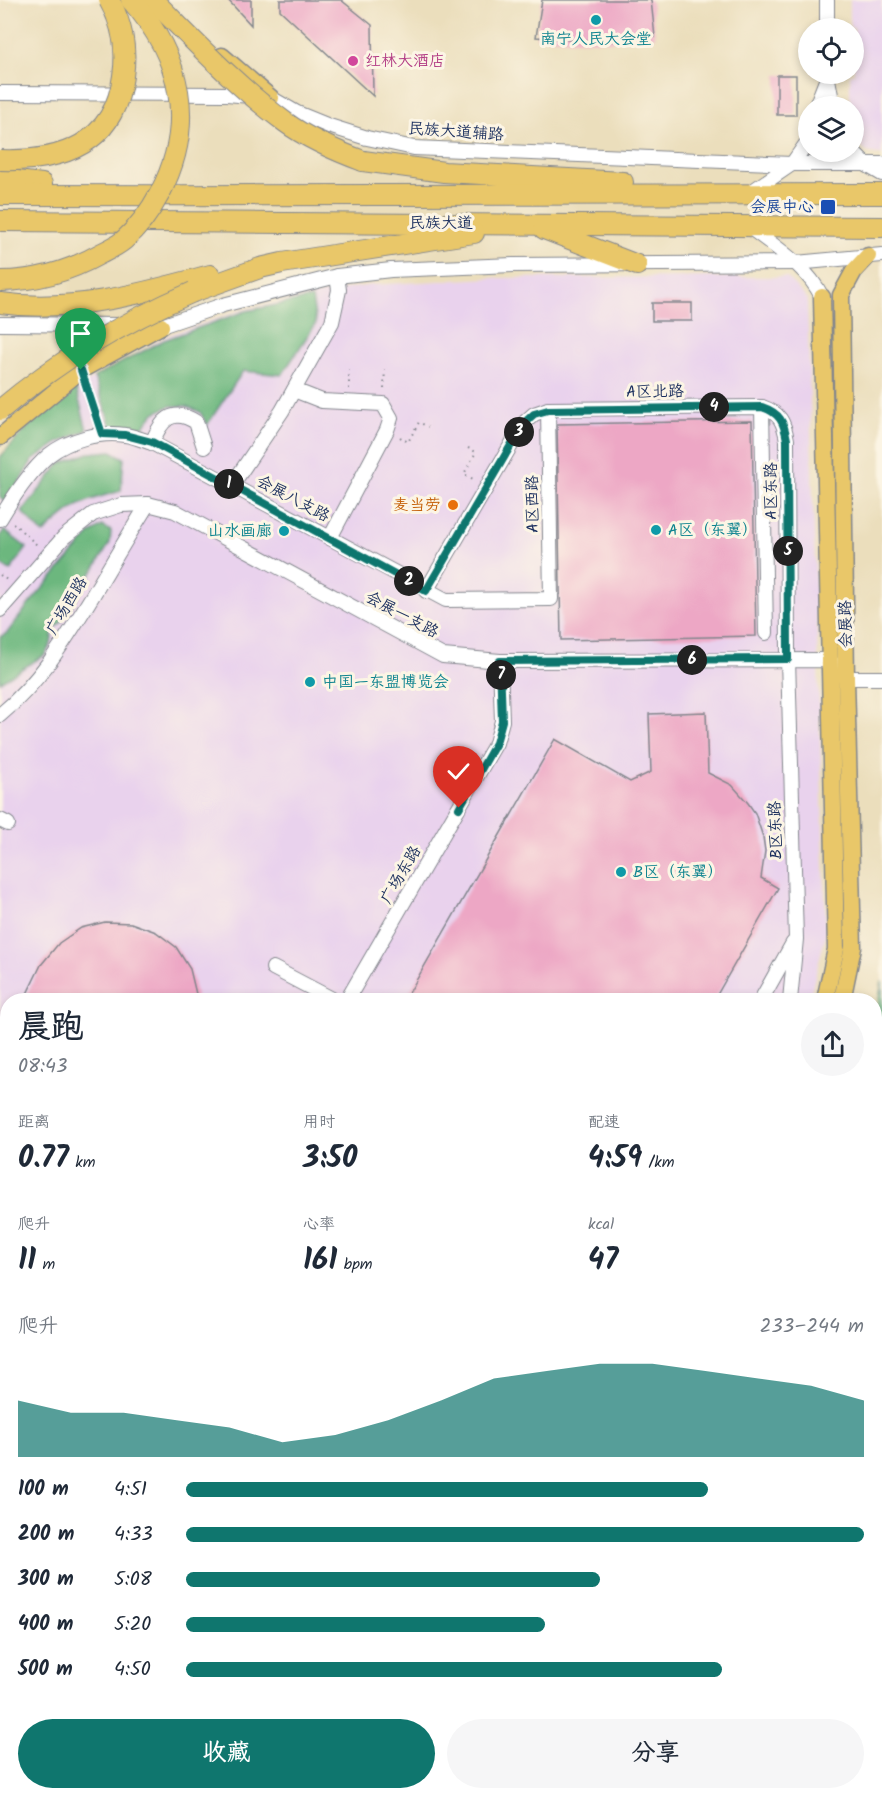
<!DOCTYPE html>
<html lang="zh">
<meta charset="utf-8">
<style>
:root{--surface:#fff;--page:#f6f6f7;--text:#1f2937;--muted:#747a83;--accent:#0f766e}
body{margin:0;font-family:Kalam,"LXGW WenKai TC",sans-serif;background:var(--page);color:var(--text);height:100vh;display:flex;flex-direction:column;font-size:22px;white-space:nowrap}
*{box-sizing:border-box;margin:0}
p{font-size:20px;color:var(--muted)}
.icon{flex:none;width:33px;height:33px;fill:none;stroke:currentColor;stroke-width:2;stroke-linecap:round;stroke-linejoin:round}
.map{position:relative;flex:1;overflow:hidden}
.sheet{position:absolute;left:0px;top:993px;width:882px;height:807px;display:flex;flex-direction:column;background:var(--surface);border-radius:24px 24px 0 0;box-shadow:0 3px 9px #0003}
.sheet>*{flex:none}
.fabs{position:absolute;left:798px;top:18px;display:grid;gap:12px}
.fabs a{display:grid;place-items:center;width:66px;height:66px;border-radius:50%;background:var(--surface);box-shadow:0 3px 9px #0003;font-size:30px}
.pin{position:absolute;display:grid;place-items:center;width:51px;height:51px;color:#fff;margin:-62px -26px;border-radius:50% 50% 50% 0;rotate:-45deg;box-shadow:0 0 6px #0007}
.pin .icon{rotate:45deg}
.km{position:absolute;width:30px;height:30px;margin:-15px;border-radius:50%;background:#222;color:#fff;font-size:16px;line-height:30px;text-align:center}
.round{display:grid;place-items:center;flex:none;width:63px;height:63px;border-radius:32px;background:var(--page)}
.headline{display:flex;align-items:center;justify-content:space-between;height:102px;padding:0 18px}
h1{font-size:33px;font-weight:700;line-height:45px}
.figures{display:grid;grid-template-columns:repeat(3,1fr);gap:9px;height:102px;padding:6px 18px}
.figures div{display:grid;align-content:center}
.figures b{font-size:30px;font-weight:700}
.figures small{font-size:16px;font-weight:400}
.figures p{font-size:16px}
.chart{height:168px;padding:12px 18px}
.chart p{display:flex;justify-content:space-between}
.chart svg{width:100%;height:108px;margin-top:6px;fill:var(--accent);opacity:.7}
.action{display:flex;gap:12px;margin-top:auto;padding:12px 18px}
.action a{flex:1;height:69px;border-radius:36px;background:var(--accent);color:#fff;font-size:24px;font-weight:700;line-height:69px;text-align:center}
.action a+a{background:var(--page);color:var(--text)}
ul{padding:0 18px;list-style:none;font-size:20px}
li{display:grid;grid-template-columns:96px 72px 1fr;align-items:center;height:45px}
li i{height:15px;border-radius:8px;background:var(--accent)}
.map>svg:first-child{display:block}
.built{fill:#e9d2ed}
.green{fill:#86d695;stroke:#50827a;stroke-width:1.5}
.forest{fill:#6cb77e;stroke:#44736e;stroke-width:1.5}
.building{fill:#eda7c5}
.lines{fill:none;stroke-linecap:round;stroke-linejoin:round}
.minor-casing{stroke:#83868d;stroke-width:16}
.major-casing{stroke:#83868d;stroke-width:19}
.highway-casing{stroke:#83868d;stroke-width:22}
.path{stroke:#83868d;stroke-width:2;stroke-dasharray:1.5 4.5;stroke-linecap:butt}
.minor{stroke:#fff;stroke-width:14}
.major{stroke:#e9c769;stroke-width:16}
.highway{stroke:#e9c769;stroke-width:20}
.highway-bridge-casing{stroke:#83868d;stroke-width:22;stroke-linecap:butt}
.highway-bridge{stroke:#e9c769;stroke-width:20}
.route-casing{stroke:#fff;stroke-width:12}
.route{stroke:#0f766e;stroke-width:8}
.culture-dot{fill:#0f9aa8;stroke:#fcf5e5;stroke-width:2}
.hotel-dot{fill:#d1479c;stroke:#fcf5e5;stroke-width:2}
.transit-dot{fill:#1a4fb4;stroke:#fcf5e5;stroke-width:2}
.food-dot{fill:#e8710a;stroke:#fcf5e5;stroke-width:2}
.labels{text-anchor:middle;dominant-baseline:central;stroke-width:6;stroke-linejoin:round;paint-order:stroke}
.culture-label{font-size:16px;fill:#0d838f;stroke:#fcf5e5;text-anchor:start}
.hotel-label{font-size:16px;fill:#b23c85;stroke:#fcf5e5;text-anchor:start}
.street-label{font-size:16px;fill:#1b2f5e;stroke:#fcf5e5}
.transit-label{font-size:16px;fill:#164399;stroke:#fcf5e5;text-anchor:end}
.food-label{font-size:16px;fill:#c56008;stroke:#fcf5e5;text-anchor:end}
</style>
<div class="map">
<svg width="882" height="1800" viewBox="0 0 882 1800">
<rect width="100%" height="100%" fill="#fcf5e5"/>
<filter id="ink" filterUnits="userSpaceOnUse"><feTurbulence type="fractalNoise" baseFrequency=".0167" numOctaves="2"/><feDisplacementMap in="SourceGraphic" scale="12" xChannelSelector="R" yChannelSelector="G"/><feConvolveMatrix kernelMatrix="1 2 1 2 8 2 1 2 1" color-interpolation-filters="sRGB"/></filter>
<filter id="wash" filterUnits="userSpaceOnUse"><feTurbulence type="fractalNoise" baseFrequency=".008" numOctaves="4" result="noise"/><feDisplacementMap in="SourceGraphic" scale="24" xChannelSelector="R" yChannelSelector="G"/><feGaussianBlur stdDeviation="1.35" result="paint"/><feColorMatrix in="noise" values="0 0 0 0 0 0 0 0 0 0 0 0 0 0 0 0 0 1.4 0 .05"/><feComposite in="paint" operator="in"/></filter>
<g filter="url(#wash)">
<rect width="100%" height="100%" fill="#ebdebc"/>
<g class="built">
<path d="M850,0H882V155L867,152L855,142L854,138V106H850V74H854V28H850Z"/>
<path d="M787,277L807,299L826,934L809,1000H8V1768L0,1776V458L60,397L166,336L245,309L339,290L372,285L490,278Z"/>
</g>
<path class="green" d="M882,981V1800H70L79,1792H874V1028Z"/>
<g class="forest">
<path d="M312,298L316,323L282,375L243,371L207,425L200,412L186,406H170L154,413L143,427L111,426L94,377L164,340L246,311Z"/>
<path d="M76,388L87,430L58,443L32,461L7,503L0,497V457L40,414Z"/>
<path d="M111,451L124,458L121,491C82,501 72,506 43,534L22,512L60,464L89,453Z"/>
<path d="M102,526L111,531L110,543L66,616L53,631L51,644L45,655L0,682V637L7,633L30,603L91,533Z"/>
<path d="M4,530L27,548L10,571L0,564V536Z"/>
<path d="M882,1273V1446L874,1445V1278Z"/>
<path d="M875,1544H882V1652L875,1651Z"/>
<path d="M79,1792L188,1793L209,1800H70Z"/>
<path d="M449,1792H588V1793L560,1800H463L447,1797Z"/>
</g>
<g id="blocks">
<g class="building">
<path d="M228,0H251V25Z"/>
<path d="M280,0H341L372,25L373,96L280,10Z"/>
<path d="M542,0H651L655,37L613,41L572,40L536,37Z"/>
<rect x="777" y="75" width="19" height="40"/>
<rect x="652" y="303" width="40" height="18"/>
<path d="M752,421L756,636L561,640L557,424Z"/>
<path d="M706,712L708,773L732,785L748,803L755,813L763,837L765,851L761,878L778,888L714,1000H405L555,739L630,782L651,772L649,714Z"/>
<path d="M105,922L131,923L156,932L176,947L190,969L196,994L195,1000H24L41,965L59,943L81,928Z"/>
</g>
</g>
</g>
<g filter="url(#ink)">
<use href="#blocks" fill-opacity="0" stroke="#83868d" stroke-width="1.5"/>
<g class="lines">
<g class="minor-casing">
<g id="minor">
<path d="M827,28V0"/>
<path d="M827,74L833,106"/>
<path d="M0,93L227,94L271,98L297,113L329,126L367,138L414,148L792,164H882"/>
<path d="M816,106L827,78"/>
<path d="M853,152L865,164L882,174"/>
<path d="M748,194L792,164L808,141"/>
<path d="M748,226C775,247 806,265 822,297"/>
<path d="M0,324L123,325"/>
<path d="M151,326H161L223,305L337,276L391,270L513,265L796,263L882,255"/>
<path d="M294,390L322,401L383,404L391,418L387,430L330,538"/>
<path d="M762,407L766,633"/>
<path d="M152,443C161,420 172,407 196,422L204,447"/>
<path d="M232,485L282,411L332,322L339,290L337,276"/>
<path d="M0,519C13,497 29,472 49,455C68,440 100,431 125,435C134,436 143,440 152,443L446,600L551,599L548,409"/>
<path d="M426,591L524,423L534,414L548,409L762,407C780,413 784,422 787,440L788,659L796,939L790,1000"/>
<path d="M0,610L64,537L93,514L121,505L148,504L175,511L443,656L500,661L830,660L846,678H882"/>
<path d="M0,715C40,682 66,639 93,595C111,565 129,534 148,504"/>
<path d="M0,820L8,824"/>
<path d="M273,968L334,1000"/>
<path d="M347,1000L496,743L502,721L500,661"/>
<path d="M761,1000L793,943"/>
<path d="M874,1445L882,1446"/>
<path d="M0,1655L8,1642"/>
<path d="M0,1762L8,1750"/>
<path d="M259,1800L263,1792"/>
</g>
</g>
<g class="major-casing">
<g id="major">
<path d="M222,56L271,98"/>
<path d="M822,297L836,949L825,1000"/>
<path d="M0,437L81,370L161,326"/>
<path d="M842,1000L853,947L846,678L841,295L854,271L868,256"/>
<path d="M3,1800L9,1792"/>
<path d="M27,1800L34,1792"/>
</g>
</g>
<g class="highway-casing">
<g id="highway">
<path d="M363,161L444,172L623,182"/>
<path d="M0,179L42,184"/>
<path d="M0,195C294,196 588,194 882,194"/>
<path d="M0,221C294,222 588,226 882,227"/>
<path d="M544,229L637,265"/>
<path d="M193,292L260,268L282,263L474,233"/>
<path d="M0,303C72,313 140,294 210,275"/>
</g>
</g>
<g class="path">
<path d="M86,385L98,422"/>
<path d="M349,389V368"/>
<path d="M384,389L385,368"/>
<path d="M400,437L408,442L419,422L428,427"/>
<path d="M468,448L476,452L464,474L475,480"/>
<path d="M13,523L38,546"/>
<path d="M0,575L7,580"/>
<path d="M874,1365H882"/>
<path d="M874,1651L882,1652"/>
<path d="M874,1702L882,1698"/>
<path d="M278,1792L291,1800"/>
<path d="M815,1792L819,1800"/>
<path d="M506,1800L514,1797L522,1800"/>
</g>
<use href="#minor" class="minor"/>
<use href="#major" class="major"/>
<use href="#highway" class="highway"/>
<g class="highway-bridge-casing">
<g id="highway-bridge">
<path d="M153,0C195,42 237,87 285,122C308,139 336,151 363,161"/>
<path d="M0,160C61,162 114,145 123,76C127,50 122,23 109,0"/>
<path d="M0,281C37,281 68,272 100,254C108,250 117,246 124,240C138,228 151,210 160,193C196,124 182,57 131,0"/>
<path d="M0,410C58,361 123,322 193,292"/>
</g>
</g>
<use href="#highway-bridge" class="highway-bridge"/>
</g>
</g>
<g class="lines" filter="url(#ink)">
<g class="route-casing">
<path id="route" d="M81,370L102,434L125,435L152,442L426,591L524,423L534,414L548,410L762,407C780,413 784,422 787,440L788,659L500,661L502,721L496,743L459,808"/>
</g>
<use href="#route" class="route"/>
</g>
<g class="culture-dot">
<circle cx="596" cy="20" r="6"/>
<circle cx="656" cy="530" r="6"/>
<circle cx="284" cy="531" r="6"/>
<circle cx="310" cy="682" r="6"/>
<circle cx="621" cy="872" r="6"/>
</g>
<circle class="hotel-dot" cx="353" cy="61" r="6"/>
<rect class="transit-dot" x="820" y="199" width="16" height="16" rx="3"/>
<circle class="food-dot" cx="453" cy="505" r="6"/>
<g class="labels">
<g class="culture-label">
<text x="596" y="39" text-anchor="middle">南宁人民大会堂</text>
<text x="668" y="530">A区（东翼）</text>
<text x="272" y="531" text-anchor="end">山水画廊</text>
<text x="322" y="682">中国—东盟博览会</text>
<text x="633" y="872">B区（东翼）</text>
</g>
<g class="hotel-label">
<text x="365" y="61">红林大酒店</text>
</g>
<g class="street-label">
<text transform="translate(456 132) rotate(4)">民族大道辅路</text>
<text x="441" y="223">民族大道</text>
<text transform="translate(655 392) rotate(-1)">A区北路</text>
<text transform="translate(771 491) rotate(-90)">A区东路</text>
<text transform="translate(293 499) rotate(28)">会展八支路</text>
<text transform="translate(533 504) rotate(-91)">A区西路</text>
<text transform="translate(67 606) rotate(-59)">广场西路</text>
<text transform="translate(402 615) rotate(28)">会展一支路</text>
<text transform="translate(846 624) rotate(-91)">会展路</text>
<text transform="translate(776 830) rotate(-92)">B区东路</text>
<text transform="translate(401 875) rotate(-60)">广场东路</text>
</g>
<g class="transit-label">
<text x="814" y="207">会展中心</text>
</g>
<g class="food-label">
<text x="441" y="505">麦当劳</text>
</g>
</g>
</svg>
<div class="fabs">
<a><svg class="icon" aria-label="locate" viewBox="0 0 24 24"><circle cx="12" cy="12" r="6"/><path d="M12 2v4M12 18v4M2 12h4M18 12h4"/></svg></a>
<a><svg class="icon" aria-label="layers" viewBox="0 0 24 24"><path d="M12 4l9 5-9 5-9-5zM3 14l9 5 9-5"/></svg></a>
</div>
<div class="pin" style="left:81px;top:370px;background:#1e9e55"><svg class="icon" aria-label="arrive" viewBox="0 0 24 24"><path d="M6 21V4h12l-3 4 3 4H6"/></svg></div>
<div class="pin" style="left:459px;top:808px;background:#d93025"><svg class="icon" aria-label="check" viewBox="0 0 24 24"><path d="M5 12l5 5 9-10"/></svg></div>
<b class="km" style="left:229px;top:484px">1</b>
<b class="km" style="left:409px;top:581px">2</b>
<b class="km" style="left:519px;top:432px">3</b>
<b class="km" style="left:714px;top:407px">4</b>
<b class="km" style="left:788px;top:551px">5</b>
<b class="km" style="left:692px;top:660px">6</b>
<b class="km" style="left:501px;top:675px">7</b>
<section class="sheet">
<div class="headline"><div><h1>晨跑</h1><p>08:43</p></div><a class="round"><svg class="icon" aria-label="share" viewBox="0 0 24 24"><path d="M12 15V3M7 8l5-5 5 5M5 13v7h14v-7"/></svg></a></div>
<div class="figures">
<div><p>距离</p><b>0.77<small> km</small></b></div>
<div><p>用时</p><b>3:50</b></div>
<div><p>配速</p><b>4:59<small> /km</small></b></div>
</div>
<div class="figures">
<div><p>爬升</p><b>11<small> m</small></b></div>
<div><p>心率</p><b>161<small> bpm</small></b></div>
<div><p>kcal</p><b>47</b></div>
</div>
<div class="chart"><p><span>爬升</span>233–244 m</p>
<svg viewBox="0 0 160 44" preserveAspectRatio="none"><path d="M0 44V21L10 26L20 26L30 29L40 32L50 38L60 35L70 29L80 21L90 12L100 9L110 6L120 6L130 9L140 12L150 15L160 21V44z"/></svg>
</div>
<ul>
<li><b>100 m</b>4:51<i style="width:77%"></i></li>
<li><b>200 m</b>4:33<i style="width:100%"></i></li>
<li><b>300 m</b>5:08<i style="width:61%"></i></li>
<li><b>400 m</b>5:20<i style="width:53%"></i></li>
<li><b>500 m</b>4:50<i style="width:79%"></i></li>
</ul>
<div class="action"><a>收藏</a><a>分享</a></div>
</section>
</div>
